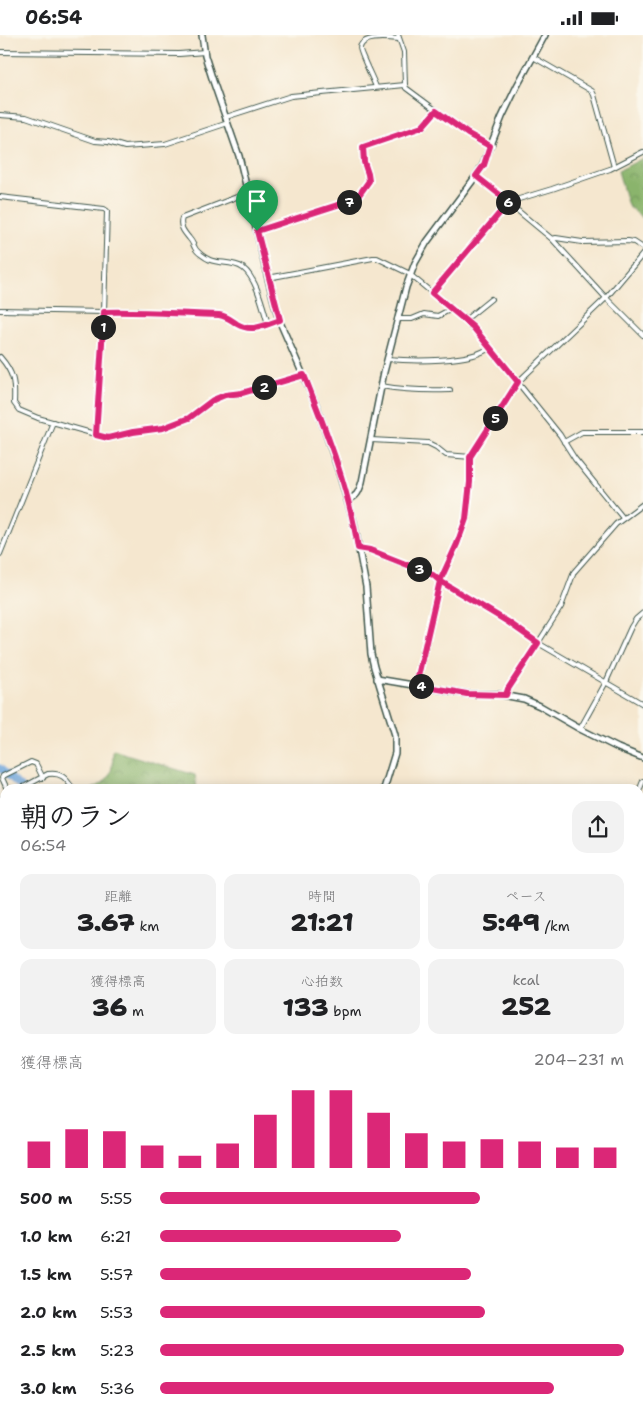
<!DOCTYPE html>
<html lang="ja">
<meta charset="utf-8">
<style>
:root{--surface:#fff;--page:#f2f2f2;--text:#202124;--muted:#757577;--accent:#db2777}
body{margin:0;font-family:"Shantell Sans","Klee One",sans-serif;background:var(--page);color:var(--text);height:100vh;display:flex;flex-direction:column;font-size:19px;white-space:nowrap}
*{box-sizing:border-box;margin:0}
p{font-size:16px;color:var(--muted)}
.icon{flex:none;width:28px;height:28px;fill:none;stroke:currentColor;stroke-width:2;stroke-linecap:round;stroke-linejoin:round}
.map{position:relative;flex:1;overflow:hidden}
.details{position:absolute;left:0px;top:749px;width:644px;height:631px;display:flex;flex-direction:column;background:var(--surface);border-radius:15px 15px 0 0;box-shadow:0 2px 12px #0003}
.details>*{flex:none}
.pin{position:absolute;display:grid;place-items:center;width:42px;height:42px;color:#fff;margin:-51px -21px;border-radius:50% 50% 50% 0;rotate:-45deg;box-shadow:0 0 5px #0007}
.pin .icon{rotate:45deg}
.km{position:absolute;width:25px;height:25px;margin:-12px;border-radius:50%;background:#222;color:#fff;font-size:14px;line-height:25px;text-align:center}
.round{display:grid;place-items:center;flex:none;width:52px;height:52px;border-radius:15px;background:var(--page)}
.head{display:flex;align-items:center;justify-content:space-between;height:85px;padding:0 20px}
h1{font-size:28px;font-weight:800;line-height:38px}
.metrics{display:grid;grid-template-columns:repeat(3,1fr);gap:8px;height:85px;padding:5px 20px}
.metrics div{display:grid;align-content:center;border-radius:12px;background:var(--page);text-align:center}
.metrics b{font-size:25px;font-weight:800}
.metrics small{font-size:14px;font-weight:400}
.metrics p{font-size:14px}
.chart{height:140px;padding:10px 20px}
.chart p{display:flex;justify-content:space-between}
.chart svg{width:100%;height:90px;margin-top:5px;stroke:var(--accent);stroke-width:6}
ul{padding:0 20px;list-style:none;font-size:16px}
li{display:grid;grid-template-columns:80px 60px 1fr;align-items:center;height:38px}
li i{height:12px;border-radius:6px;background:var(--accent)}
.status{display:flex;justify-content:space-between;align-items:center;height:35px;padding:0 25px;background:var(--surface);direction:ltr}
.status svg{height:14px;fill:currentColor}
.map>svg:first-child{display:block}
.forest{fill:url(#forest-crowns);stroke:#547850}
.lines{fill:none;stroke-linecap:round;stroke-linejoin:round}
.river{stroke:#6ea5dc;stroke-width:7}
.minor-casing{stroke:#3f564b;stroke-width:6}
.tertiary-casing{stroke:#3f564b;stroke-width:8}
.primary-casing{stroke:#3f564b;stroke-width:9}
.minor{stroke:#fff;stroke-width:4}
.tertiary{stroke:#fff;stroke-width:5}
.primary{stroke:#fff;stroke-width:6}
.route-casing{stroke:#fff;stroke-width:10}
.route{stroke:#db2777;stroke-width:6}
</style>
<div class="status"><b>06:54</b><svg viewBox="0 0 49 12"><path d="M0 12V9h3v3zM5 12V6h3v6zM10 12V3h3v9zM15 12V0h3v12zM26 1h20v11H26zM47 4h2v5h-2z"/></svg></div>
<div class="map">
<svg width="643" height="1379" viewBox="0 0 643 1379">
<defs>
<pattern id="forest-crowns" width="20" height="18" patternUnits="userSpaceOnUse" patternTransform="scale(1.25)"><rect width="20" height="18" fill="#8ab46c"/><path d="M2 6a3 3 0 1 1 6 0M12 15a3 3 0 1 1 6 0" fill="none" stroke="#70945a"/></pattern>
</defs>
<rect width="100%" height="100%" fill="#fbf7ec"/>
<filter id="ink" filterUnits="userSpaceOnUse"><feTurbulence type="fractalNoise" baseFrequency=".02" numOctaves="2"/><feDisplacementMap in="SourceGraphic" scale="10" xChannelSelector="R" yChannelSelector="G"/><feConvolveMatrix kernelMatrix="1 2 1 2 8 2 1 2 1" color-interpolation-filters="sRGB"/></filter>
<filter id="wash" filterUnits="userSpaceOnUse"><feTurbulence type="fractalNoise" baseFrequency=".0096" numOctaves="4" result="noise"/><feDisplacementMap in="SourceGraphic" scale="20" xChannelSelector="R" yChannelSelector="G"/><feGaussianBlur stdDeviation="1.12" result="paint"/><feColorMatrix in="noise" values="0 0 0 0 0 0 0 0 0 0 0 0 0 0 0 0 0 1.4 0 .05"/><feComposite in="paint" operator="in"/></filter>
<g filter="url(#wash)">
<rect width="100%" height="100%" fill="#f5e7cf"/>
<g class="forest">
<path d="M643,123V183L628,171L618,136Z"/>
<path d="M113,715L195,740L197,754H92C112,745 113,735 113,715Z"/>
<path d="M639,931H643V980L639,976Z"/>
<path d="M639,1032L643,1040V1066L639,1061Z"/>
<path d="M643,1071V1179L639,1185V1072Z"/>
<path d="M259,1375H311L310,1379H258Z"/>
<path d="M349,1375H391L390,1379H348Z"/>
<path d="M522,1375H559V1379H519Z"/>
</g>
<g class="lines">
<path class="river" d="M0,733L23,754"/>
</g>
</g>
<g filter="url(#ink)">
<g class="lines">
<g class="minor-casing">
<g id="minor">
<path d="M398,0L404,17L405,50L406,53L468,99L489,111"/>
<path d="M0,17L179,19L205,17"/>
<path d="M533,22L592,56L594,60L614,132"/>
<path d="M376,52C374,46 359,16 360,13C362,0 390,3 399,4"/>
<path d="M0,80L26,82L95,106L108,107L125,112L165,109L228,88"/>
<path d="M226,82L291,61L405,50"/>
<path d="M476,141L552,204L606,263L643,300"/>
<path d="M247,158L182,183C179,191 184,197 189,203C192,206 193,209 195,213C197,217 205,223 210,225C220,229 233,226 243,233C257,244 263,273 268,289"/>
<path d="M0,162L104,174L107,176L104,277L96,400"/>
<path d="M257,196L356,164L369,146L368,139L363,127V111L422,92L436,76"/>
<path d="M552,204L556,203L582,207L628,206L634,207L643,213"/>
<path d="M268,243L373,223H377L408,238L465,285L478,298L560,400L568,413L575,424L623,483"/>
<path d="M432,258L509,167L552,154L610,134L643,117"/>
<path d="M0,275L104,277L139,276L152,278L219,280C227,281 231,285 237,289C252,298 265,290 279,285"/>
<path d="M397,284H412L424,279L438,281L451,274"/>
<path d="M465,285L491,264"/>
<path d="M0,322C14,338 15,348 14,368L19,375L38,383L109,403L133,397L163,393L189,383L196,379L213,365L225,360L242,358L304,340"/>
<path d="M387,324C410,326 473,328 490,312"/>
<path d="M381,351C404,355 426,356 450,355"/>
<path d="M371,405L428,408L436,412L446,420L471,422"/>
<path d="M564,407L582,397H643"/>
<path d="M358,513L370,515L433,540L440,546L508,587L538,608L643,669"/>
<path d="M0,519L53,387"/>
<path d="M416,650L440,546L457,509L466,484L470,447L471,420L518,347L606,263L643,219"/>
<path d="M506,660L508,655L561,572L574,537L616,489L643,469"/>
<path d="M580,694L606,647L631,592L636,584L643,578"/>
<path d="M7,754L2,743L3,741L31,727L36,729L43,743"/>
<path d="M20,754L48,739C61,737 66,743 73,754"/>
<path d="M639,756L643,746"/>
<path d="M0,764L5,762"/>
<path d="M0,789L5,786"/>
<path d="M0,812L5,810"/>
<path d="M0,835L5,833"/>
<path d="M639,860L643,873"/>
<path d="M0,909L5,907"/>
<path d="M0,984L5,982"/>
<path d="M0,1031L5,1039"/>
<path d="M639,1064L643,1068"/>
<path d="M0,1167L5,1171"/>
<path d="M0,1222L5,1234"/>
<path d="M0,1295L5,1265"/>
<path d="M0,1313L5,1314"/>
<path d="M128,1375L133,1379"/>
<path d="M461,1379L462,1375"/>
</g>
</g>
<g class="tertiary-casing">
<g id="tertiary">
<path d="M202,0L205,21L213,46L239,121L268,243L279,285L317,372L339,437L354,488L366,552L371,619L374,632L395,700V718L384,754"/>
<path d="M348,464C358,462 359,455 362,447L384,337L406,252L415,228L427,207L476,141L483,130L502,82L517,51L545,0"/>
<path d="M377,644L467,659H497L524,664L540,671L580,694L618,713L643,723"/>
<path d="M0,855L5,852"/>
<path d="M0,888L5,897"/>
<path d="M0,1179L5,1171"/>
</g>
</g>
<g class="primary-casing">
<g id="primary">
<path d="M639,1268L643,1265"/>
<path d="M481,1379L486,1375"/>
</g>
</g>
<use href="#minor" class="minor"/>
<use href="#tertiary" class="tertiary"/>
<use href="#primary" class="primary"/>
</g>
</g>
<g class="lines" filter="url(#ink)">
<g class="route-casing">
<path id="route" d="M257,196L280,285C265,290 252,298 237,289C231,285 227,281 219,280C181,279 143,276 104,277L96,400L108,403L133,397L163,393L189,383L213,365L225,360L242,358L304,340C326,396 349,453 358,513L370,515L433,540L440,546L508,587L538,608L508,654L506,660L467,659L416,650L440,546L457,509L466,484L470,447V422L518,347L473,292L432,258L509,167L476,141L484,130L490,111L468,99L436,76L422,92L363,112L364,127L368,139L369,146L356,164L257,196"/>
</g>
<use href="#route" class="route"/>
</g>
</svg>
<div class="pin" style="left:257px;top:196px;background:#1e9e55"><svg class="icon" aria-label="arrive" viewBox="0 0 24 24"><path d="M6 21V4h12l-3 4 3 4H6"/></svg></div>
<b class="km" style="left:103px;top:292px">1</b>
<b class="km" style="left:264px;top:352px">2</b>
<b class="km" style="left:419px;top:534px">3</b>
<b class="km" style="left:421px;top:651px">4</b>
<b class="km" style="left:495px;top:383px">5</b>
<b class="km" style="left:508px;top:167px">6</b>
<b class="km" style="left:349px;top:167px">7</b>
<section class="details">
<div class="head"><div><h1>朝のラン</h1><p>06:54</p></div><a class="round"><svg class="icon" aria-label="share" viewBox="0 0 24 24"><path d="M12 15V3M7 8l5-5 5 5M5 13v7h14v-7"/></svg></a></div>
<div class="metrics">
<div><p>距離</p><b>3.67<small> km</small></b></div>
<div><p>時間</p><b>21:21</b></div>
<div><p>ペース</p><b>5:49<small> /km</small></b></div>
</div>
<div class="metrics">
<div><p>獲得標高</p><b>36<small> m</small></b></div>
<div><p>心拍数</p><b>133<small> bpm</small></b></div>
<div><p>kcal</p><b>252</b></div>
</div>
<div class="chart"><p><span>獲得標高</span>204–231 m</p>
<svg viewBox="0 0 160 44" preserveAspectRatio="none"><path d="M5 44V31M15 44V25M25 44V26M35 44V33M45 44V38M55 44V32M65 44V18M75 44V6M85 44V6M95 44V17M105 44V27M115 44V31M125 44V30M135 44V31M145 44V34M155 44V34"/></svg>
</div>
<ul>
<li><b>500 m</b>5:55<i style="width:69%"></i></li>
<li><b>1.0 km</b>6:21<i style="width:52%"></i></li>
<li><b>1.5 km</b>5:57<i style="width:67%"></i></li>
<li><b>2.0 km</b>5:53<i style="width:70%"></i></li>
<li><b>2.5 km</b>5:23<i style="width:100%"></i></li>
<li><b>3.0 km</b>5:36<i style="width:85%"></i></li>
</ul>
</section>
</div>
